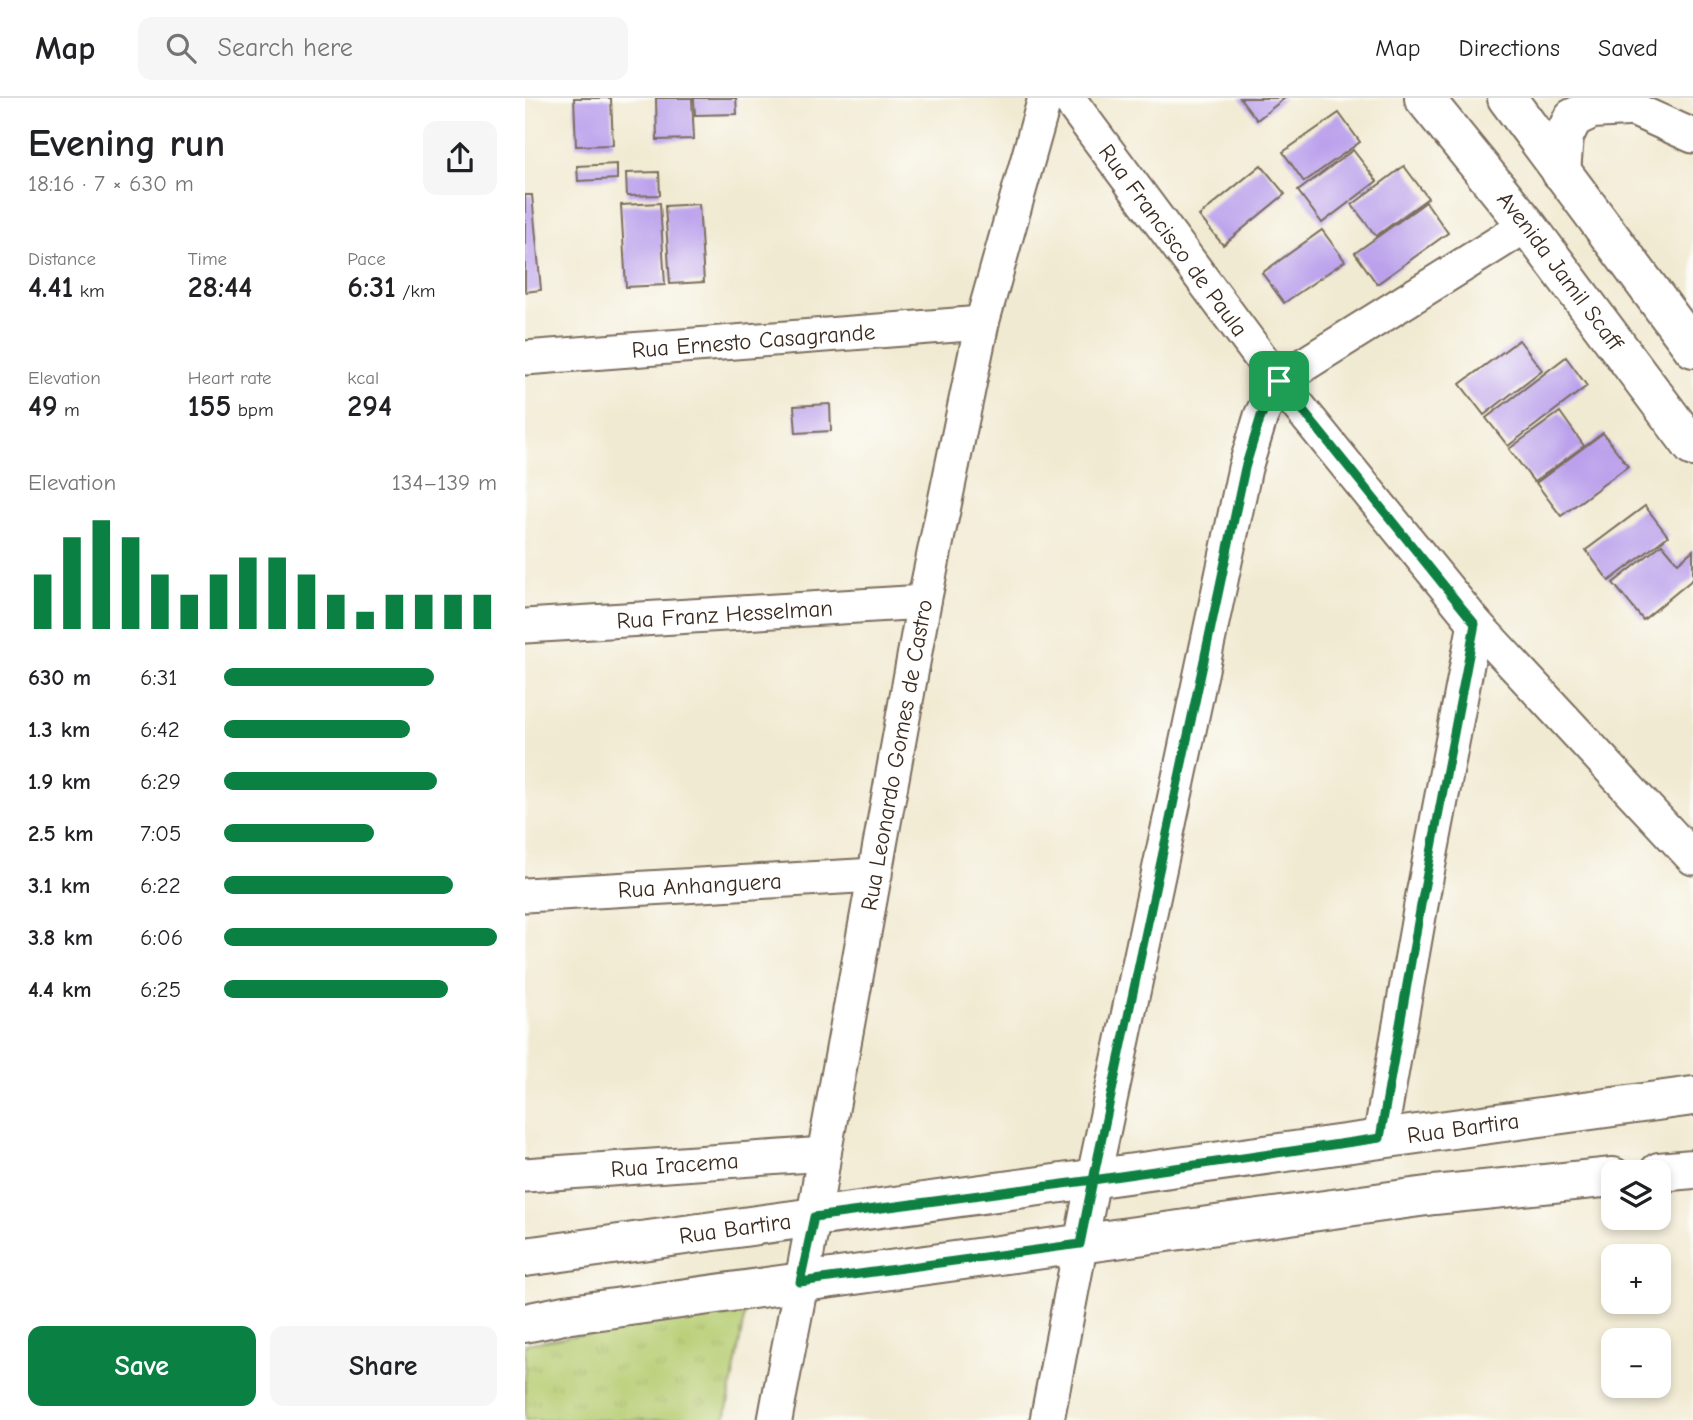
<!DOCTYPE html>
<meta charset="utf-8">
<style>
:root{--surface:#fff;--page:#f6f6f6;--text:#202124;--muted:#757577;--line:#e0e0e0;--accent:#0b8043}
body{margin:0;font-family:"Comic Neue",sans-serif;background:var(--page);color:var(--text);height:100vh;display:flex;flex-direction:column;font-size:26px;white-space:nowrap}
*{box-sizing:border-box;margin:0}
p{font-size:23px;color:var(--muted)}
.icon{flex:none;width:38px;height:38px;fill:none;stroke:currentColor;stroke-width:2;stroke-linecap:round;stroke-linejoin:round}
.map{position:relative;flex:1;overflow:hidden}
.sheet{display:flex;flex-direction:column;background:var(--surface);width:525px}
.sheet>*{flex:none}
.controls{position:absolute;left:1076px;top:1062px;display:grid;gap:14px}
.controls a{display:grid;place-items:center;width:70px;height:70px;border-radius:14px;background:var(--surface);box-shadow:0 4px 10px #0003;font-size:35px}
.pin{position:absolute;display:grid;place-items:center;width:60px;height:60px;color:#fff;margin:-30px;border-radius:14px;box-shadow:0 4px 10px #0006}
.round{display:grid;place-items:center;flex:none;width:74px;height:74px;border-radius:14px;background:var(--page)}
.headline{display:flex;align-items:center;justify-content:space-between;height:119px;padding:0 28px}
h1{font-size:38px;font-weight:700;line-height:52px}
.figures{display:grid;grid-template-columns:repeat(3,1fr);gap:10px;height:119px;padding:7px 28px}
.figures div{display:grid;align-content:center}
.figures b{font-size:30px;font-weight:700}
.figures small{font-size:19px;font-weight:400}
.figures p{font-size:19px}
.chart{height:196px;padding:14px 28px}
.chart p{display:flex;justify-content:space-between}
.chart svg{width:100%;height:126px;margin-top:7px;stroke:var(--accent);stroke-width:6}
.primary-button{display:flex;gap:14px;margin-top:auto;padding:14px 28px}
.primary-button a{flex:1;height:80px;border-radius:14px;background:var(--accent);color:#fff;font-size:28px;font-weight:700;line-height:80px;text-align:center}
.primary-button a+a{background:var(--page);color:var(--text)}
ul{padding:0 28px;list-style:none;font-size:23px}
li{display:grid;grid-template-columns:112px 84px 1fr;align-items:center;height:52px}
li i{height:18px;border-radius:9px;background:var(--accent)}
header{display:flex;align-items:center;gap:42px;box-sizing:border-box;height:98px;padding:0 35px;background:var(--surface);border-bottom:2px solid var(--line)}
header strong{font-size:33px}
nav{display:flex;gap:38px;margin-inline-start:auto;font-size:24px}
.search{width:490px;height:63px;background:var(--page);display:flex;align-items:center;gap:18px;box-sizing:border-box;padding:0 24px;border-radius:14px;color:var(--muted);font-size:26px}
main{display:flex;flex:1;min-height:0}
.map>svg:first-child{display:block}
.grass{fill:url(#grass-tufts);stroke:#787b48;stroke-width:2}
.building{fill:#bba1ec}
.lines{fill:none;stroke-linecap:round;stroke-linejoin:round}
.street-casing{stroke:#7b6d5d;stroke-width:37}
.secondary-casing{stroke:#7b6d5d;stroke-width:42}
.primary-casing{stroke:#7b6d5d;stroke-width:42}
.street{stroke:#fff;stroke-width:33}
.secondary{stroke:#fff;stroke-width:38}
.primary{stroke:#fff;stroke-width:38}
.route-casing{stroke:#fff;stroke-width:14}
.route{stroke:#0b8043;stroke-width:9}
.labels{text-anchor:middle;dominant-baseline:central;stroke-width:5;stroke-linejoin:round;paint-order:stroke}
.street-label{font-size:23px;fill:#3b2a1e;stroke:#fdfcf7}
</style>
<header>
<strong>Map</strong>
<div class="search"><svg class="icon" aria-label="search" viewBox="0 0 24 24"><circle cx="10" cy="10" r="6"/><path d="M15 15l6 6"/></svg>Search here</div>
<nav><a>Map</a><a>Directions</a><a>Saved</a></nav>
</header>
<main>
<section class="sheet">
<div class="headline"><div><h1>Evening run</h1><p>18:16 · 7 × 630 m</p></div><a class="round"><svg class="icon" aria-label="share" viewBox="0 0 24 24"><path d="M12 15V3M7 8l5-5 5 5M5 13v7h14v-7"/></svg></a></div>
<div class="figures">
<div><p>Distance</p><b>4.41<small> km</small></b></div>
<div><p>Time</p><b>28:44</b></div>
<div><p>Pace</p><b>6:31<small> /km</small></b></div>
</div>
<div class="figures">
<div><p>Elevation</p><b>49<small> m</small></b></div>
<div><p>Heart rate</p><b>155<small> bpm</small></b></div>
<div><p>kcal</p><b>294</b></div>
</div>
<div class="chart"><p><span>Elevation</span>134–139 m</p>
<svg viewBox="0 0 160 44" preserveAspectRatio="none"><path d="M5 44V25M15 44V12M25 44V6M35 44V12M45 44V25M55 44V32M65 44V25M75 44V19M85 44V19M95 44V25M105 44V32M115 44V38M125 44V32M135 44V32M145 44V32M155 44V32"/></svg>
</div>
<ul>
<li><b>630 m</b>6:31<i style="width:77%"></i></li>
<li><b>1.3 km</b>6:42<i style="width:68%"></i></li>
<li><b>1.9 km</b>6:29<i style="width:78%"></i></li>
<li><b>2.5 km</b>7:05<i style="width:55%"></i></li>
<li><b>3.1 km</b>6:22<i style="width:84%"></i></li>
<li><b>3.8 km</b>6:06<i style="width:100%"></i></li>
<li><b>4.4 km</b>6:25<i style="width:82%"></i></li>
</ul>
<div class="primary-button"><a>Save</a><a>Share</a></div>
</section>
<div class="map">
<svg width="1168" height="1322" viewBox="0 0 1168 1322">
<defs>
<pattern id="grass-tufts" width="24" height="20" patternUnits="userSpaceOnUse" patternTransform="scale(1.75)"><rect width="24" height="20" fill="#b6cc71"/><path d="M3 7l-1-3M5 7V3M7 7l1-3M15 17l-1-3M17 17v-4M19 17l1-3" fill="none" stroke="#9daf61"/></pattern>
</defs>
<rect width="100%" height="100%" fill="#fdfcf7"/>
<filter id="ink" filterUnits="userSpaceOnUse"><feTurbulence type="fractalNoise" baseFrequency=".0143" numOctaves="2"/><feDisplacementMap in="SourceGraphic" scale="14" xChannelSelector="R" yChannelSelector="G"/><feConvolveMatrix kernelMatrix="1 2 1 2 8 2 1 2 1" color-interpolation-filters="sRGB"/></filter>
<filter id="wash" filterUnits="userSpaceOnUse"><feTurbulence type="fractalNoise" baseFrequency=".00686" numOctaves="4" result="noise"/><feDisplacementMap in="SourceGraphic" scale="28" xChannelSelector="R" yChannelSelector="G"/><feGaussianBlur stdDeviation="1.57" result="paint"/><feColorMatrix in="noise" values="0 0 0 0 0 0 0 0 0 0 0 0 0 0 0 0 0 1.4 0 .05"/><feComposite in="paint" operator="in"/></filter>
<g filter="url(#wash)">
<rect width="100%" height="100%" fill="#f1ead2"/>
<path class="grass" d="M221,1210L200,1322H0V1246Z"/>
<g id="blocks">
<g class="building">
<path d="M49,0H86L88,47L51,48Z"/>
<path d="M131,0H167L169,41L132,42Z"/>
<path d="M169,0H211L212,16L170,17Z"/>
<path d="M715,0H760L732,22Z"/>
<path d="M814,15L835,44L779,84L758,54Z"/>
<path d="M828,52L852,83L797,125L773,93Z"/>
<path d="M92,66V81L53,83L52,68Z"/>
<path d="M736,67L760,96L698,147L674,118Z"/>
<path d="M879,68L903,100L851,138L827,107Z"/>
<path d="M134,74L135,97L102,98L101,75Z"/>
<path d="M0,97H7L16,192L0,194Z"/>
<path d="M901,104L923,135L852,186L830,155Z"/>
<path d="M135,105L140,187L101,189L96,107Z"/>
<path d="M174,106L179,184L145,186L140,108Z"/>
<path d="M797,132L820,163L759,205L737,175Z"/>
<path d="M994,242L1017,272L959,317L935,286Z"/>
<path d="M1041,259L1062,288L983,348L961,320Z"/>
<path d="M305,306L306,333L271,335L269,308Z"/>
<path d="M1035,314L1059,348L1009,384L984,351Z"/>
<path d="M1078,335L1103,368L1036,418L1011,385Z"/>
<path d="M1120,408L1143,438L1084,483L1061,452Z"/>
<path d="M1137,446L1153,465L1168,452V481L1118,522L1088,485Z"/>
</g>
</g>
</g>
<g filter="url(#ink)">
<use href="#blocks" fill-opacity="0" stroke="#7b6d5d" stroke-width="2"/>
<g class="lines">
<g class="street-casing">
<g id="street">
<path id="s1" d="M543,0L753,283L950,525L1168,760"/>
<path d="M1083,0L1168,38"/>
<path id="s2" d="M0,260L457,225"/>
<path id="s3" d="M0,528L399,504"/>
<path id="s4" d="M0,797L350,777"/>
<path d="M855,1040L896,807L950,525"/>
<path id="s5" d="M0,1077L299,1056"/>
<path id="s6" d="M250,1322C266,1233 286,1145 299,1056L399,504L457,225L520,0"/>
<path d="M522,1322L568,1082L720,370L736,318L753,283L1002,127"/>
</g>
</g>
<g class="secondary-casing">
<g id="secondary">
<path d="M1134,1074L1168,1071"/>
<path id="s7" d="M0,1159L1168,998"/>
<path d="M0,1225L39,1217L909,1097L1088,1079"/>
</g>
</g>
<g class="primary-casing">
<g id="primary">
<path id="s8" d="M899,0L1002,127L1168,349"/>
<path d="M982,0L1168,250"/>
<path d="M1036,74L1039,38L1048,20L1067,11L1102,9"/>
</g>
</g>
<use href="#street" class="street"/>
<use href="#secondary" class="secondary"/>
<use href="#primary" class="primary"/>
</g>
</g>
<g class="lines" filter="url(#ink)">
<g class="route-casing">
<path id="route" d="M754,283L736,318L720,370L568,1082L289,1119L275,1184L555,1146L568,1082L855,1040L896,807L950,526L754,283"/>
</g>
<use href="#route" class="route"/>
</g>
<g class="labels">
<g class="street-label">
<text stroke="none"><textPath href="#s1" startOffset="177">Rua Francisco de Paula</textPath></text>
<text stroke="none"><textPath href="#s8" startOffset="220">Avenida Jamil Scaff</textPath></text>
<text stroke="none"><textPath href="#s2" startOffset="229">Rua Ernesto Casagrande</textPath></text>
<text stroke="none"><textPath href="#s3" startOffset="200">Rua Franz Hesselman</textPath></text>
<text stroke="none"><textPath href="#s6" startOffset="676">Rua Leonardo Gomes de Castro</textPath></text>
<text stroke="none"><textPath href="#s4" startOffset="175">Rua Anhanguera</textPath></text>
<text stroke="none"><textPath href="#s7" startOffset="947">Rua Bartira</textPath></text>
<text stroke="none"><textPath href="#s5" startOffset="150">Rua Iracema</textPath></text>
<text stroke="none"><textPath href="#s7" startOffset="212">Rua Bartira</textPath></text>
</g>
</g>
</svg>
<div class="controls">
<a><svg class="icon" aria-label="layers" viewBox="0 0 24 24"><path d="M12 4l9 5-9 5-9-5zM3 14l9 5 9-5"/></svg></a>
<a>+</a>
<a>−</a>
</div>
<div class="pin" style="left:754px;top:283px;background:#1e9e55"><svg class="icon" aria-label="arrive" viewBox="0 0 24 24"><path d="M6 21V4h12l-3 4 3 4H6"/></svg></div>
</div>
</main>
